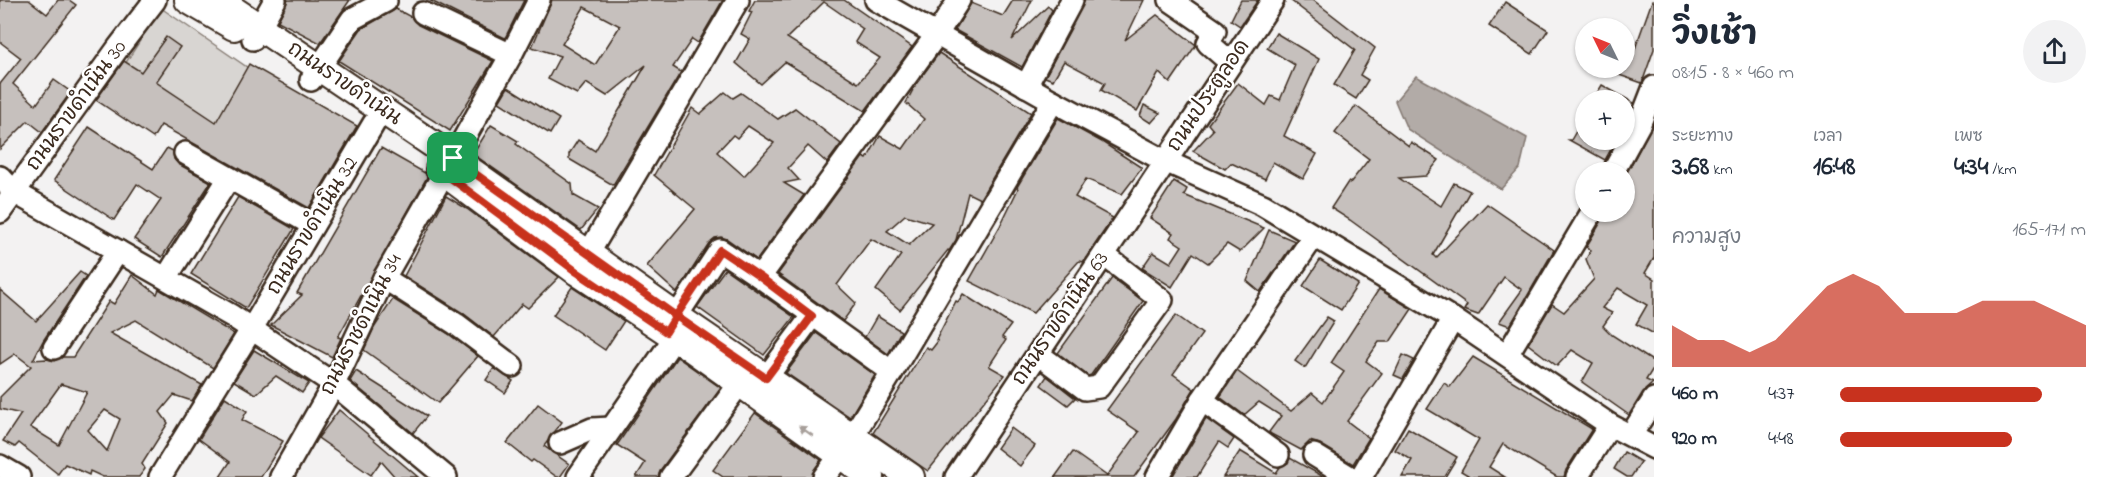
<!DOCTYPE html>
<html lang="th">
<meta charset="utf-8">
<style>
:root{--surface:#fff;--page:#f2f2f3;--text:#1f2937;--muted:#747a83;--accent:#c8321e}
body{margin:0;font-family:"Indie Flower","Playpen Sans Thai",sans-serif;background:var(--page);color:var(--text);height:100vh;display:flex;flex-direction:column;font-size:22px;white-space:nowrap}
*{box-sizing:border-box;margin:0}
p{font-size:20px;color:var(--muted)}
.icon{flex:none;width:33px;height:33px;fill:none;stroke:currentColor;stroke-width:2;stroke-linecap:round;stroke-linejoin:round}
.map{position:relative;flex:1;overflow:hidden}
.side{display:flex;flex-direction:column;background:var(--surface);width:450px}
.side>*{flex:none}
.needle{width:39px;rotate:313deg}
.buttons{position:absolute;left:1575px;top:18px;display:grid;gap:12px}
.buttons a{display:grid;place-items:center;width:60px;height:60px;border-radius:50%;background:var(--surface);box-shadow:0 2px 4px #0004;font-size:30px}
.pin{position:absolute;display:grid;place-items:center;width:51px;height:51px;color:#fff;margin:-26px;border-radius:12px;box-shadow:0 3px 9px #0006}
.round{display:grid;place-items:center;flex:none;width:63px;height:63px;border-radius:32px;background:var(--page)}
.headline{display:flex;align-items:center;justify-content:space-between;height:102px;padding:0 18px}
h1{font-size:33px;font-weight:700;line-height:45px}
.stats{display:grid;grid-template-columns:repeat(3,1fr);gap:9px;height:102px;padding:6px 18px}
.stats div{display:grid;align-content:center}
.stats b{font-size:26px;font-weight:700}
.stats small{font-size:16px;font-weight:400}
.stats p{font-size:16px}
.chart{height:168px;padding:12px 18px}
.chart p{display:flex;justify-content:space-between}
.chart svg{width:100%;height:108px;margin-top:6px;fill:var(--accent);opacity:.7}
ul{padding:0 18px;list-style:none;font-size:20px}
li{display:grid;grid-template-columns:96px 72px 1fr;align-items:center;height:45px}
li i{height:15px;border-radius:8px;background:var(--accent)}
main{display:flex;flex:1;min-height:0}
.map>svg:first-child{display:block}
.green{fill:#d8d5d2;stroke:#8a8078;stroke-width:1.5}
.water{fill:#b2aba7;stroke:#827770;stroke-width:1.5}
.building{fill:#c6c0bd;stroke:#3b2a1e;stroke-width:1.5;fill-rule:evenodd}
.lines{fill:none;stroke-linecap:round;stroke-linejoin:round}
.minor-casing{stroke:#3b2a1e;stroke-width:26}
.major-casing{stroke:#3b2a1e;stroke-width:30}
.minor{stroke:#fff;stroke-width:21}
.major{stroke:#fff;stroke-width:26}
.oneway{fill:#a79f9a}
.route-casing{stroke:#fff;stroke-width:12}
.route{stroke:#c8321e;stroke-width:8}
.labels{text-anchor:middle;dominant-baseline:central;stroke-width:5;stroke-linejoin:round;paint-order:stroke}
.street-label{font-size:21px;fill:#3b2a1e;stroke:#fff}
</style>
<main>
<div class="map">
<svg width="1654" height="477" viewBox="0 0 1654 477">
<rect width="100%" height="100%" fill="#f3f2f2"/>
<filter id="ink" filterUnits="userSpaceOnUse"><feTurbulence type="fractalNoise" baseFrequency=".0167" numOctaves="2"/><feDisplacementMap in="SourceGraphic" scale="12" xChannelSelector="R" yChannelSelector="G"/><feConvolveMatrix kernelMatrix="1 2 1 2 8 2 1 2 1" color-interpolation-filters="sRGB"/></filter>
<g filter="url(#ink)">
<path class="green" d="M161,8L254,72L217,129L123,67Z"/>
<path class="water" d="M1416,76L1527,138L1520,168L1501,189L1407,129L1395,101Z"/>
<g class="building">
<path d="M0,0H29L47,14L58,0H69L76,5L13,84L36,105L54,80L71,92L42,132L28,121L0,149V84L21,58L0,42Z"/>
<path d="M288,0H350L320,43L278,21Z"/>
<path d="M429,0H524L505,38Z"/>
<path d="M552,0H723L698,43L692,39L673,67L681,72L613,185L569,159V154L578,140L595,151L646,65L607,96L586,83L577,94L548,79L560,56L532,47ZM584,7L620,26L595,65L562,44Z"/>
<path d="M755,0H844L912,47L865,111L785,62L761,84L736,63L750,39L741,34L752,12L749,11ZM824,2L863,29L855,42L880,58L858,83L787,38Z"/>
<path d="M1013,0H1032L1012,40L1048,6L1052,10L1022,67L955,30L971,3L1003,16Z"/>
<path d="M1085,0H1144L1125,40L1157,15L1196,45L1170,83L1159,73L1137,111L1101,90L1105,83L1064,61L1053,80L1045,77Z"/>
<path d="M1241,0H1258L1240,26L1231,20Z"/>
<path d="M1290,0H1313L1375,48L1360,75L1368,80L1356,99L1334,85L1355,50Z"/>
<path d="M1652,1H1654V49L1642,83L1602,69V68H1624V57L1631,60Z"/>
<path d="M1505,2L1548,30L1532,54L1489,26Z"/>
<path d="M396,9L411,17L418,25L493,61L450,131L339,61L361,29Z"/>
<path d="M1276,33L1319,59L1284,136L1317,154L1303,179L1273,162L1265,179L1231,163L1225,169L1193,151L1213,130L1208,124L1238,83L1266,105L1271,96L1280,100L1295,65L1267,48Z"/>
<path d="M166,37L180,47L156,82L216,122L249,64L357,126L309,208L161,125L153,138L96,100L124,61L141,72Z"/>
<path d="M939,53L1031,113L980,199L968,193L956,240L949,251L948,250L900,310L876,290L901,255L871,239L837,285L856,303L843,321L778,274L863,157L867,159L880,136L903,149L924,119L906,103L916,84ZM905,215L932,223L909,245L887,231Z"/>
<path d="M1602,85L1634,103L1624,125V100H1593Z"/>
<path d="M508,87L559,119L550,134L499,102Z"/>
<path d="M725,92L733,98L741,93L778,119L795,108L841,144L827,163L808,146L788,168L799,180L784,183L804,195L757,260L727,239L721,237L715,238L709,243L677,293L647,266L695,209L654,175L692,108L700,114ZM748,126L774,143L744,176L717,152L733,135L737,138Z"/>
<path d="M1144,105L1160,113L1151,123L1140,116Z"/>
<path d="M1356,106L1409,146L1411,142L1439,160L1426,176L1399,178L1441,206L1454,183L1470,191L1433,255L1436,258L1487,204L1554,250L1510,326L1499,322L1522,290L1504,277L1478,315L1464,310L1467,305L1350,220L1331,208L1348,182L1350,183L1369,159L1335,133Z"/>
<path d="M1586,114V140H1616L1605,160L1569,140H1571Z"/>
<path d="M1058,118L1102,142L1142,168L1122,194L1086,179L1075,197L1113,218L1083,262L1079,261L1033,313L969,281L1000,226L1018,189L1017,187Z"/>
<path d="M1654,122V258L1645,273L1654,279V334L1636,324L1647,305L1618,288L1602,308L1612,313L1603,326L1612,335L1654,362V367L1646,380L1653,383L1643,392L1629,415L1582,382L1593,363L1572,350L1557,366L1528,344L1552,304L1564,312L1594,279L1586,259L1591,250L1586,247L1607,212H1624V178Z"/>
<path d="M491,125L518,141L516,144L572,184L573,195L598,209L581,230L473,154Z"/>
<path d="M89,127L153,169L167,148L173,151L174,159L178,164L211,182L162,257L134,239L161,200L137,184L114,220L54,180Z"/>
<path d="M381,148L425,173L427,177L338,337L341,338L332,357L271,325L302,295L297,293Z"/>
<path d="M1174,181L1187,189L1184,195L1264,228L1240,252L1227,244L1208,263L1193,253L1172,287L1142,268L1153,252L1171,263L1182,246L1170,238L1173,233L1150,218Z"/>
<path d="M446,196L467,209L559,277L528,308L522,304L494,337L463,313L404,276Z"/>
<path d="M238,197L294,229L246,308L191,274Z"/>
<path d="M1269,230L1295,241L1260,292L1247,281Z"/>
<path d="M1320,260L1358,284L1341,310L1303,286Z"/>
<path d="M725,269L794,317L764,355L697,307Z"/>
<path d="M80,272L86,276L43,341L33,360L47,359L54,361L62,357H73L109,301L114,304L132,275L157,294L159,289L234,334L213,368L136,320L110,333L202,385L192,401L174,395L160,412L168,423L142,464L145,469L139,477H103L90,471L89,475L65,464L58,474L19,443L15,447L3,441L21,414L0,409V397L31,366L15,354L0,364V290L36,321ZM61,384L87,392L59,445L30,427ZM105,410L120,419L107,451L88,430Z"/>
<path d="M1112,278L1143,301L1091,375L1088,376L1058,353Z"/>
<path d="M572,287L624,321L605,350L553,315Z"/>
<path d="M1379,289L1412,309L1390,342H1379L1366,361L1382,373L1347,421L1369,438L1353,464L1320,444L1310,441L1301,450L1271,434L1269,432L1281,416L1259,402L1244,415L1220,397L1237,371L1291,411L1312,393L1323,402L1344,372L1331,363Z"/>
<path d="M963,294L1011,325L1002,337L1006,340L989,366L1005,375L928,471L873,433L926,347L931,350L938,341L936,340L956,301L958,302Z"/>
<path d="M393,299L449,334L478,356L438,403L364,350L374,328Z"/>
<path d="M1176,315L1202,334L1173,374L1194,389L1176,419L1134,477H1055L1073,452L1107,476L1139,432L1107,410Z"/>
<path d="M877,316L901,331L888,354L865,337Z"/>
<path d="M1327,317L1334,321L1305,368L1295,361Z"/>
<path d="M816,333L875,375L850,417L786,373Z"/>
<path d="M254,350L309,383L302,393L276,376L256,394L234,381Z"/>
<path d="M1403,355L1414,360L1403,379L1394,375Z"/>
<path d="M677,357L721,388L661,469L658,477H636L645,463L617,445Z"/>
<path d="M1473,357L1592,429L1566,470L1564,477H1557L1503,444L1489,467L1505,477H1471L1461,471L1479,440L1427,409L1444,383L1450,387Z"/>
<path d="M494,368L513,381L505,393L486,380Z"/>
<path d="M356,371L427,416L413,433L350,381Z"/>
<path d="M1047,376L1075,398L1068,405L1041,385Z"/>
<path d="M225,397L247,411L242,420L283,441L261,477H220L230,462L199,439Z"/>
<path d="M538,404L562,422L544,446L569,464L560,477H557L533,460L531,462L507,443Z"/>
<path d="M339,410L418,477H395L381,461L371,475L318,438Z"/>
<path d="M755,413L821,460L814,470L812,477H723L713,470Z"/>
<path d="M1206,419L1234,439L1228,448L1219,442L1197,477H1172Z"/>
<path d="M1011,428L1035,446L1020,466L997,448Z"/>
<path d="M1408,428L1457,457L1445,477H1402L1412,460L1395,450Z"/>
<path d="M1240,451L1276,473L1280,467L1288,463L1290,458L1324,477H1223Z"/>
<path d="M1624,452L1641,462L1631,477H1627L1614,469Z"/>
</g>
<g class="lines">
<g class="minor-casing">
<g id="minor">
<path d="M876,0L1053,101L1165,161L1263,205L1453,319L1610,425L1654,448"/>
<path d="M1170,0L1215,31L1208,43L1231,63"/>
<path d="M423,13L511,55"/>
<path d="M253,39L275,0"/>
<path d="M311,80L352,19L386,1"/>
<path d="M1026,86L1072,0"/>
<path d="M185,153L313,225"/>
<path d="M453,158L511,55L539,0"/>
<path d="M1613,172L1640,123L1654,87"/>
<path d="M0,177L14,192L232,316L334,384L446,477"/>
<path d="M0,212L118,48L155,0"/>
<path d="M581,266L738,0"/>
<path d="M166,278L229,178"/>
<path d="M384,278L456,324L512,366"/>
<path d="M668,329L720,250L760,277"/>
<path d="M54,348L118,251"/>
<path d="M1038,354L1085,389L1099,387L1162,300L1104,255"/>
<path d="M1507,355L1592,212"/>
<path d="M892,372L760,277L937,34L959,0"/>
<path d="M766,378L812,316"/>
<path d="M1202,400L1278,455"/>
<path d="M1631,435L1654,399"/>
<path d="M560,443L592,429L611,428"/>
<path d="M1314,455L1350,477"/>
<path d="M0,466L19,477"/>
<path d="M160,477L251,330L374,123"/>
<path d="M281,477L334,384L384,278L444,173"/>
<path d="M578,477L675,337"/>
<path d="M671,477L740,383"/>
<path d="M824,477L841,455L892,372L1053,101"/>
<path d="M956,477L1273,0"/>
<path d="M1157,477L1202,400L1314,236"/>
<path d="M1361,477L1453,319"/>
<path d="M1577,477L1610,425"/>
</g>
</g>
<g class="major-casing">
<g id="major">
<path d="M188,0L234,27"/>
<path d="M219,0L453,158L676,316L911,477"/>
<path d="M439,169L577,272L675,337L871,477"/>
</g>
</g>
<use href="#minor" class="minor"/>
<use href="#major" class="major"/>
</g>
<defs><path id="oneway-solid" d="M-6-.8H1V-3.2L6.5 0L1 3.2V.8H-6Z" transform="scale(1.5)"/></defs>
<use class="oneway" href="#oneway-solid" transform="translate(806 431) rotate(-145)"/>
</g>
<g class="lines" filter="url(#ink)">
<g class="route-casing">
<path id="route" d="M453,158L444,173L577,272L666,332L676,316L766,378L812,316L760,277L720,250L676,316L453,158"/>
</g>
<use href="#route" class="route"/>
</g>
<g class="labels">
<g class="street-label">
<text transform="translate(344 84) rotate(34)">ถนนราขดำเนิน</text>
<text transform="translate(1209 96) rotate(-56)">ถนนประตูลอด</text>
<text transform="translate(77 106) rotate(-54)">ถนนราขดำเนิน 30</text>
<text transform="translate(313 226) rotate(-59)">ถนนราขดำเนิน 32</text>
<text transform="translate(1061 319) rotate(-56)">ถนนราขดำเนิน 63</text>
<text transform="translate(362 325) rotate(-63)">ถนนราชดำเนิน 34</text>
</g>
</g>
</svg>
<div class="buttons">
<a><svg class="needle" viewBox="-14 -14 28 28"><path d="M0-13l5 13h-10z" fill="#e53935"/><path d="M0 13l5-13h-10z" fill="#747a83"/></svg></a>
<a>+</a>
<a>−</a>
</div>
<div class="pin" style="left:453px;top:158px;background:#1e9e55"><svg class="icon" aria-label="arrive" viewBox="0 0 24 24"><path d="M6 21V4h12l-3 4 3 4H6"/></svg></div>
</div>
<section class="side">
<div class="headline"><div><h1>วิ่งเช้า</h1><p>08:15 · 8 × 460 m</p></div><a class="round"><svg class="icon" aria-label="share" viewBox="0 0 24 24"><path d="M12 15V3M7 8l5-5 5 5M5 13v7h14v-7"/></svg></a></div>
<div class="stats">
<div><p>ระยะทาง</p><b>3.68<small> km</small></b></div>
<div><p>เวลา</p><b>16:48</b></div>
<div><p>เพซ</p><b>4:34<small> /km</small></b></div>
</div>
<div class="chart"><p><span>ความสูง</span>165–171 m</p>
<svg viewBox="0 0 160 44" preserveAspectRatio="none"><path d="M0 44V27L10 33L20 33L30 38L40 33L50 22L60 11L70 6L80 11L90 22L100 22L110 22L120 17L130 17L140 17L150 22L160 27V44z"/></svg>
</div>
<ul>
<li><b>460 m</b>4:37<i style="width:82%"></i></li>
<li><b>920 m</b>4:48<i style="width:70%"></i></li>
</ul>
</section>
</main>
